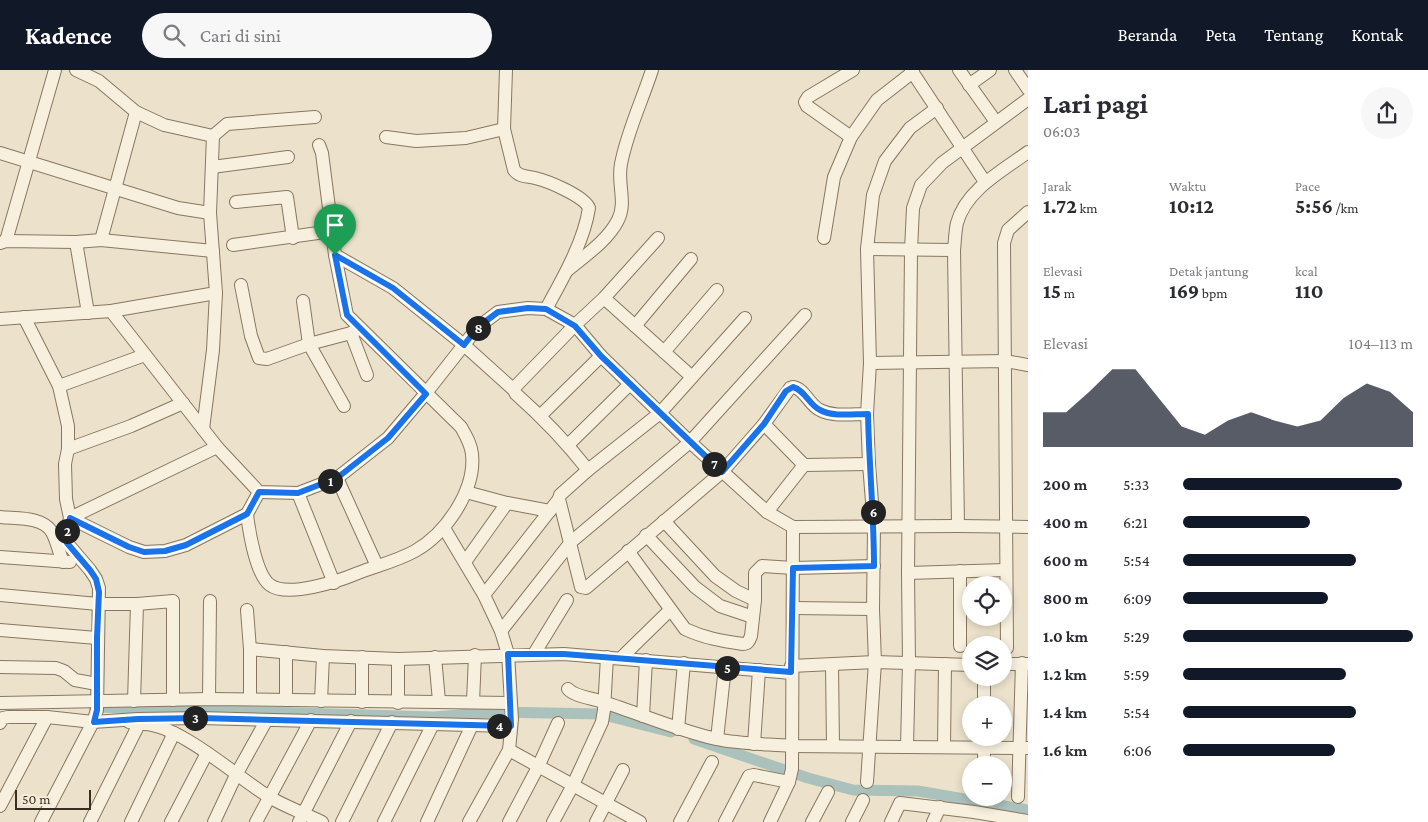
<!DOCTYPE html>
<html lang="id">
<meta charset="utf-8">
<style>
:root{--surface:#fff;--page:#f7f7f7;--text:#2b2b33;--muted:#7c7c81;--accent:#111827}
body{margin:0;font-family:"Crimson Pro",serif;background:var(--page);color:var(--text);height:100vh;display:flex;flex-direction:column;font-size:19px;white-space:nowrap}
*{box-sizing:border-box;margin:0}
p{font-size:16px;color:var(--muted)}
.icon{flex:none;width:28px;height:28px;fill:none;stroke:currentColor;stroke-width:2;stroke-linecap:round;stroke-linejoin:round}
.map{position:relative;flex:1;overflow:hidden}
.sheet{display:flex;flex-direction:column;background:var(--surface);width:400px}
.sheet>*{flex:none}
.tools{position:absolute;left:962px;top:506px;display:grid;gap:10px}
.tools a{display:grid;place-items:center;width:50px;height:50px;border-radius:50%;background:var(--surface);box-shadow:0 2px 8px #0003;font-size:25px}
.scale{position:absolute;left:15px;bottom:12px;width:76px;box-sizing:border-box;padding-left:5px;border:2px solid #3a2e22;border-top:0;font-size:14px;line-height:18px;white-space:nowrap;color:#3a2e22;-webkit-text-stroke:4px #f4edda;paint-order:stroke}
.pin{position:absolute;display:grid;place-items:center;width:42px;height:42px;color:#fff;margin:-51px -21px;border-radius:50% 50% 50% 0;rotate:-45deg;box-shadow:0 0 5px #0007}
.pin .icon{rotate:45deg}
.km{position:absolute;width:25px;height:25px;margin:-12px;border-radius:50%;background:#222;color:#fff;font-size:14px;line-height:25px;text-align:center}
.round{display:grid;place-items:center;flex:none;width:52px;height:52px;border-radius:26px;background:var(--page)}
.summary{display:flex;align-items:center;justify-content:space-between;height:85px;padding:0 15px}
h1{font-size:28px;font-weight:700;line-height:38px}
.stats{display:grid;grid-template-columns:repeat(3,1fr);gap:8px;height:85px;padding:5px 15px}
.stats div{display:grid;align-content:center}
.stats b{font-size:21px;font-weight:700}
.stats small{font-size:14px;font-weight:400}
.stats p{font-size:14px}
.chart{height:140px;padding:10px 15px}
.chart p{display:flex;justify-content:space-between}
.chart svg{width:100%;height:90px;margin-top:5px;fill:var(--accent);opacity:.7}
ul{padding:0 15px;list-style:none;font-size:16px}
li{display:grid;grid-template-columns:80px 60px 1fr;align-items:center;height:38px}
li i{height:12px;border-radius:6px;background:var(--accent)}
header{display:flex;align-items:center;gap:30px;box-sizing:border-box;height:70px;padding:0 25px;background:var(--accent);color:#fff}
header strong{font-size:24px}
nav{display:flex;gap:28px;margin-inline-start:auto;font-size:18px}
.search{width:350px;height:45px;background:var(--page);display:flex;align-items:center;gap:12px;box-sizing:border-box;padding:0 18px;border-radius:28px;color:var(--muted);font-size:19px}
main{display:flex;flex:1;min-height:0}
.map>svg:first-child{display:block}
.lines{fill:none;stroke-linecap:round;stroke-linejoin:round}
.canal{stroke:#abc1bb;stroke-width:11}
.street-casing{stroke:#887660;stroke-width:14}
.street{stroke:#f7f0de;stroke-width:12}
.route-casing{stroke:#fff;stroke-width:10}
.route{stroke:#1a73e8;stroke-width:6}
</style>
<header>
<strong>Kadence</strong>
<div class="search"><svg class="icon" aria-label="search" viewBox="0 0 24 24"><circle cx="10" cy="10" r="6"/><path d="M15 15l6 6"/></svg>Cari di sini</div>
<nav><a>Beranda</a><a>Peta</a><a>Tentang</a><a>Kontak</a></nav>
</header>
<main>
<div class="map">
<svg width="1028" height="752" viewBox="0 0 1028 752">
<rect width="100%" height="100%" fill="#ece2cb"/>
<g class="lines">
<g class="canal">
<path d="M94,637L434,647L495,642L601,644"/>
<path d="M608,646L671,662"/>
<path d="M694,669L808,708L853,720L918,721L1028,740"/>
</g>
<g class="street-casing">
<g id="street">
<path d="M76,0L99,11L136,42L164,55L213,66L210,143L216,223L213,280L203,359"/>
<path d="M506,0L504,59L514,100C519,107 527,106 535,108C548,111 584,126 589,138C584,172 562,210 546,239"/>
<path d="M911,0L985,112"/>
<path d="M959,0L996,52"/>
<path d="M1015,0L1028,19"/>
<path d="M969,15L990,0"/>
<path d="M213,66L227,54L315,47"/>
<path d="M386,67L416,71L466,68L504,59"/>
<path d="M851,67L807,36L805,32L808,27L853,0"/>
<path d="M0,83L178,138L210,143"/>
<path d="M212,97L288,87"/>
<path d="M236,132L287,127L293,168"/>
<path d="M824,168L834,107L851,67L877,30L913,2"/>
<path d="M101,170L136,42"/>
<path d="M6,171L55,0"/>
<path d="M76,172L88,243"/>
<path d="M0,173L6,171L76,172L101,170L213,181"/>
<path d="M233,175L332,161"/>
<path d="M867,179L954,180"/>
<path d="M335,185L393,218L464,275L514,320"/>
<path d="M569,199C586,185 608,170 618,150C627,133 617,113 621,94C627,62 642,31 652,0"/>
<path d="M241,215L251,266L259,288L267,289L309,274L351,263"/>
<path d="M604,228L692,307"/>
<path d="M303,231L309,274L344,336"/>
<path d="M111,241L216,223"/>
<path d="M24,247L59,316L68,356V379L65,394L66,429L70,448L66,464L67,473L90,500L96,509L99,518L97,640L93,652L41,752"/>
<path d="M745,248L660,343L588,400L560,425L559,429L581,517L586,518L722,402L764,354L790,318L793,317C805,319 809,335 820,340C833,347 853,344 867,344"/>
<path d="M0,249L111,241L217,377L259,422L298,423L337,408L388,368L426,323L478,257L498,242L528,238L546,239L575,255L601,286L690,372L767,442L793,457L958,456L1028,457"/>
<path d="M635,256L691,189"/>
<path d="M358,259L351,263L367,305"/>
<path d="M664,282L717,220"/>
<path d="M870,293L1005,291L1028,295"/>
<path d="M59,316L145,285"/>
<path d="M540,346L601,286"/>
<path d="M764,354L804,395"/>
<path d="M568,375L630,314"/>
<path d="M217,377L70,448L129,477L144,482L165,481L186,475L247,444L259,422"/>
<path d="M68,379L131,356L183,333"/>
<path d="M588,400C566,372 542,347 516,324L514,320L515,317L575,255L604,228L658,168"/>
<path d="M337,408L377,496"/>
<path d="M466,422L507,433L550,441"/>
<path d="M298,423L334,513"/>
<path d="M767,442L804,395L869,394"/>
<path d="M247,444C249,461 256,505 270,515C288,528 339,511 358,503C376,496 397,491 415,481C445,464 476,421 472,384C471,374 466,366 461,357L347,245L335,185L322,83L319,75"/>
<path d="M0,447C16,449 42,446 52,462C57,471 59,483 63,492"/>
<path d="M664,451L715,506L736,521L755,530"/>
<path d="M958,456L954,180C955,171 955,162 957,153C966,120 1002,101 1028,82"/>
<path d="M444,458L484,525L501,561L508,584L512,649L509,680L469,752"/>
<path d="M646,465L695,517L720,536L753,547"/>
<path d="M628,481L685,559C704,568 722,571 743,574C748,574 749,571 751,566L755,530V503L762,496L793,498L874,496"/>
<path d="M0,487L70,492"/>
<path d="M465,492L507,433"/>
<path d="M960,501V576"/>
<path d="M908,503L1005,500"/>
<path d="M0,525L98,534H137L173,531V630"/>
<path d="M484,525L559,429"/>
<path d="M793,538L873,539"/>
<path d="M247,540L250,579V629"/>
<path d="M0,560L97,568"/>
<path d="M501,561L571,472L690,372L805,245"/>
<path d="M1007,578L1004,173L1008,160L1028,142"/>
<path d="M250,579L323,586L398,589L564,584L791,603"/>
<path d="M534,584L567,530"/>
<path d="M362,587V632"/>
<path d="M435,587L439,631"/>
<path d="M621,588L670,540"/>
<path d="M1004,594H1028"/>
<path d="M832,595L833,676"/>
<path d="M791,596L875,592L971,595"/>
<path d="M0,597L56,598L64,601L75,610L97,614"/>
<path d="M984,608V635"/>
<path d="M568,619C575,627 593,628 603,632C641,644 677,660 716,669C740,674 766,674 791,676L1028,678"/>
<path d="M209,629L210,531"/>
<path d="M286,630V582"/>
<path d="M134,631L137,534"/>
<path d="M321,631L323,586"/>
<path d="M473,632L475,585"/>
<path d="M0,633L209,629L511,633"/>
<path d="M398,633V589"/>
<path d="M643,646L646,590"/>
<path d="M0,653L3,648L8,647H47L93,652L138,649L200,648L511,656"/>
<path d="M144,654C179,655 235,705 266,725C283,736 304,743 322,752"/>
<path d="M678,659L684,593"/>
<path d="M717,669L725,597"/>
<path d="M754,674L759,600"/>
<path d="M907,677L909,592L908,503L911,180L913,138L921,115L942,93L1028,29"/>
<path d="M944,677L945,594"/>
<path d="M509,680L640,752"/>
<path d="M984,695V668"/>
<path d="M867,712L875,592L873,539L874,457L869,394L867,344L870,293L867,179L873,125L885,91L910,58L937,38"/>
<path d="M1018,727L1022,593"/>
<path d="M0,736L47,647"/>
<path d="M90,752L139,654L129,652"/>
<path d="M131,752L174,663"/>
<path d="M171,752L207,683"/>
<path d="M214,752L236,705L266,651"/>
<path d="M256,752L311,650"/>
<path d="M299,752L351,651"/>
<path d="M342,752L392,652"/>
<path d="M384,752L433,654"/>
<path d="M427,752L472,655"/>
<path d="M509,752L538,697L558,653"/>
<path d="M553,752L573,715L602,652L604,640L607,587"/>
<path d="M596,752L623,700"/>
<path d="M680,752L712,692"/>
<path d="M725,752L749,706L754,705L789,712"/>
<path d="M770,752L789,712L792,699L793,457"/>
<path d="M812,752L828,722"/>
<path d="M852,752L863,730"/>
<path d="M891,752L900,733L974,742L1028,751"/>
<path d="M933,752L940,737"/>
</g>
</g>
<use href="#street" class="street"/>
</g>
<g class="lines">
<g class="route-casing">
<path id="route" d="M335,185L393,218L464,275L478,257L498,242L528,238L546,239L575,256L601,286L722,402L764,354L786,321L793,317C805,320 809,335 820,340C833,347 853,344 868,344C869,395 874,445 874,496L793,498L791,602L564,584H508L511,656L200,648L138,649L94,652L97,640V568L99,522L96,509L90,500L67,473L66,464L70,448L129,477L144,482L165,481L186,475L247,444L259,422L298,423L337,408L388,368L426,324L347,245Z"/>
</g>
<use href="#route" class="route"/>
</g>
</svg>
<div class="tools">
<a><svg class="icon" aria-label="locate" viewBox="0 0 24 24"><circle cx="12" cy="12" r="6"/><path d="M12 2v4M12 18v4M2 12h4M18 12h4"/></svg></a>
<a><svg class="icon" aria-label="layers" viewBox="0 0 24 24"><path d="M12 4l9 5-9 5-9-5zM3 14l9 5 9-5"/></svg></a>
<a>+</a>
<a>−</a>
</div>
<div class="scale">50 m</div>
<div class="pin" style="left:335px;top:185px;background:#1e9e55"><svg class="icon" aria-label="arrive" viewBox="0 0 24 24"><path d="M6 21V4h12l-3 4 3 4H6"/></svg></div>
<b class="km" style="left:330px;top:411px">1</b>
<b class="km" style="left:67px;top:461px">2</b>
<b class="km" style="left:195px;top:648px">3</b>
<b class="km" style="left:499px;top:656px">4</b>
<b class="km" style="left:727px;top:598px">5</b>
<b class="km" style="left:873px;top:442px">6</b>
<b class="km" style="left:714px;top:394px">7</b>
<b class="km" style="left:478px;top:258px">8</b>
</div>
<section class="sheet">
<div class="summary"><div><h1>Lari pagi</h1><p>06:03</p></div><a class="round"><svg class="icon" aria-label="share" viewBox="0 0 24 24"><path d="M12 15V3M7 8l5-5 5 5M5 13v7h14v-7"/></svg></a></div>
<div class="stats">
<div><p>Jarak</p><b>1.72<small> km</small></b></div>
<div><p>Waktu</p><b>10:12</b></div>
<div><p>Pace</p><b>5:56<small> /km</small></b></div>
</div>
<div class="stats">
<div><p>Elevasi</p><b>15<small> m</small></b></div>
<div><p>Detak jantung</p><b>169<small> bpm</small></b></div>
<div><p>kcal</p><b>110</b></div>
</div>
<div class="chart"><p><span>Elevasi</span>104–113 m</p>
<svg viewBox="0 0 160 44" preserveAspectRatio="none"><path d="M0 44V27L10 27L20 17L30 6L40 6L50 20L60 34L70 38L80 31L90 27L100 31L110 34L120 31L130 20L140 13L150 17L160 27V44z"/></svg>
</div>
<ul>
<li><b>200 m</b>5:33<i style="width:95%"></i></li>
<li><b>400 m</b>6:21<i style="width:55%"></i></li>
<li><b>600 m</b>5:54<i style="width:75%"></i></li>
<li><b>800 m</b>6:09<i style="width:63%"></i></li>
<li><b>1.0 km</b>5:29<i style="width:100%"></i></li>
<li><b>1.2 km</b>5:59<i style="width:71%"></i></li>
<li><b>1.4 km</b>5:54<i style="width:75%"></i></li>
<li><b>1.6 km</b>6:06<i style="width:66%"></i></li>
</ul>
</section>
</main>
